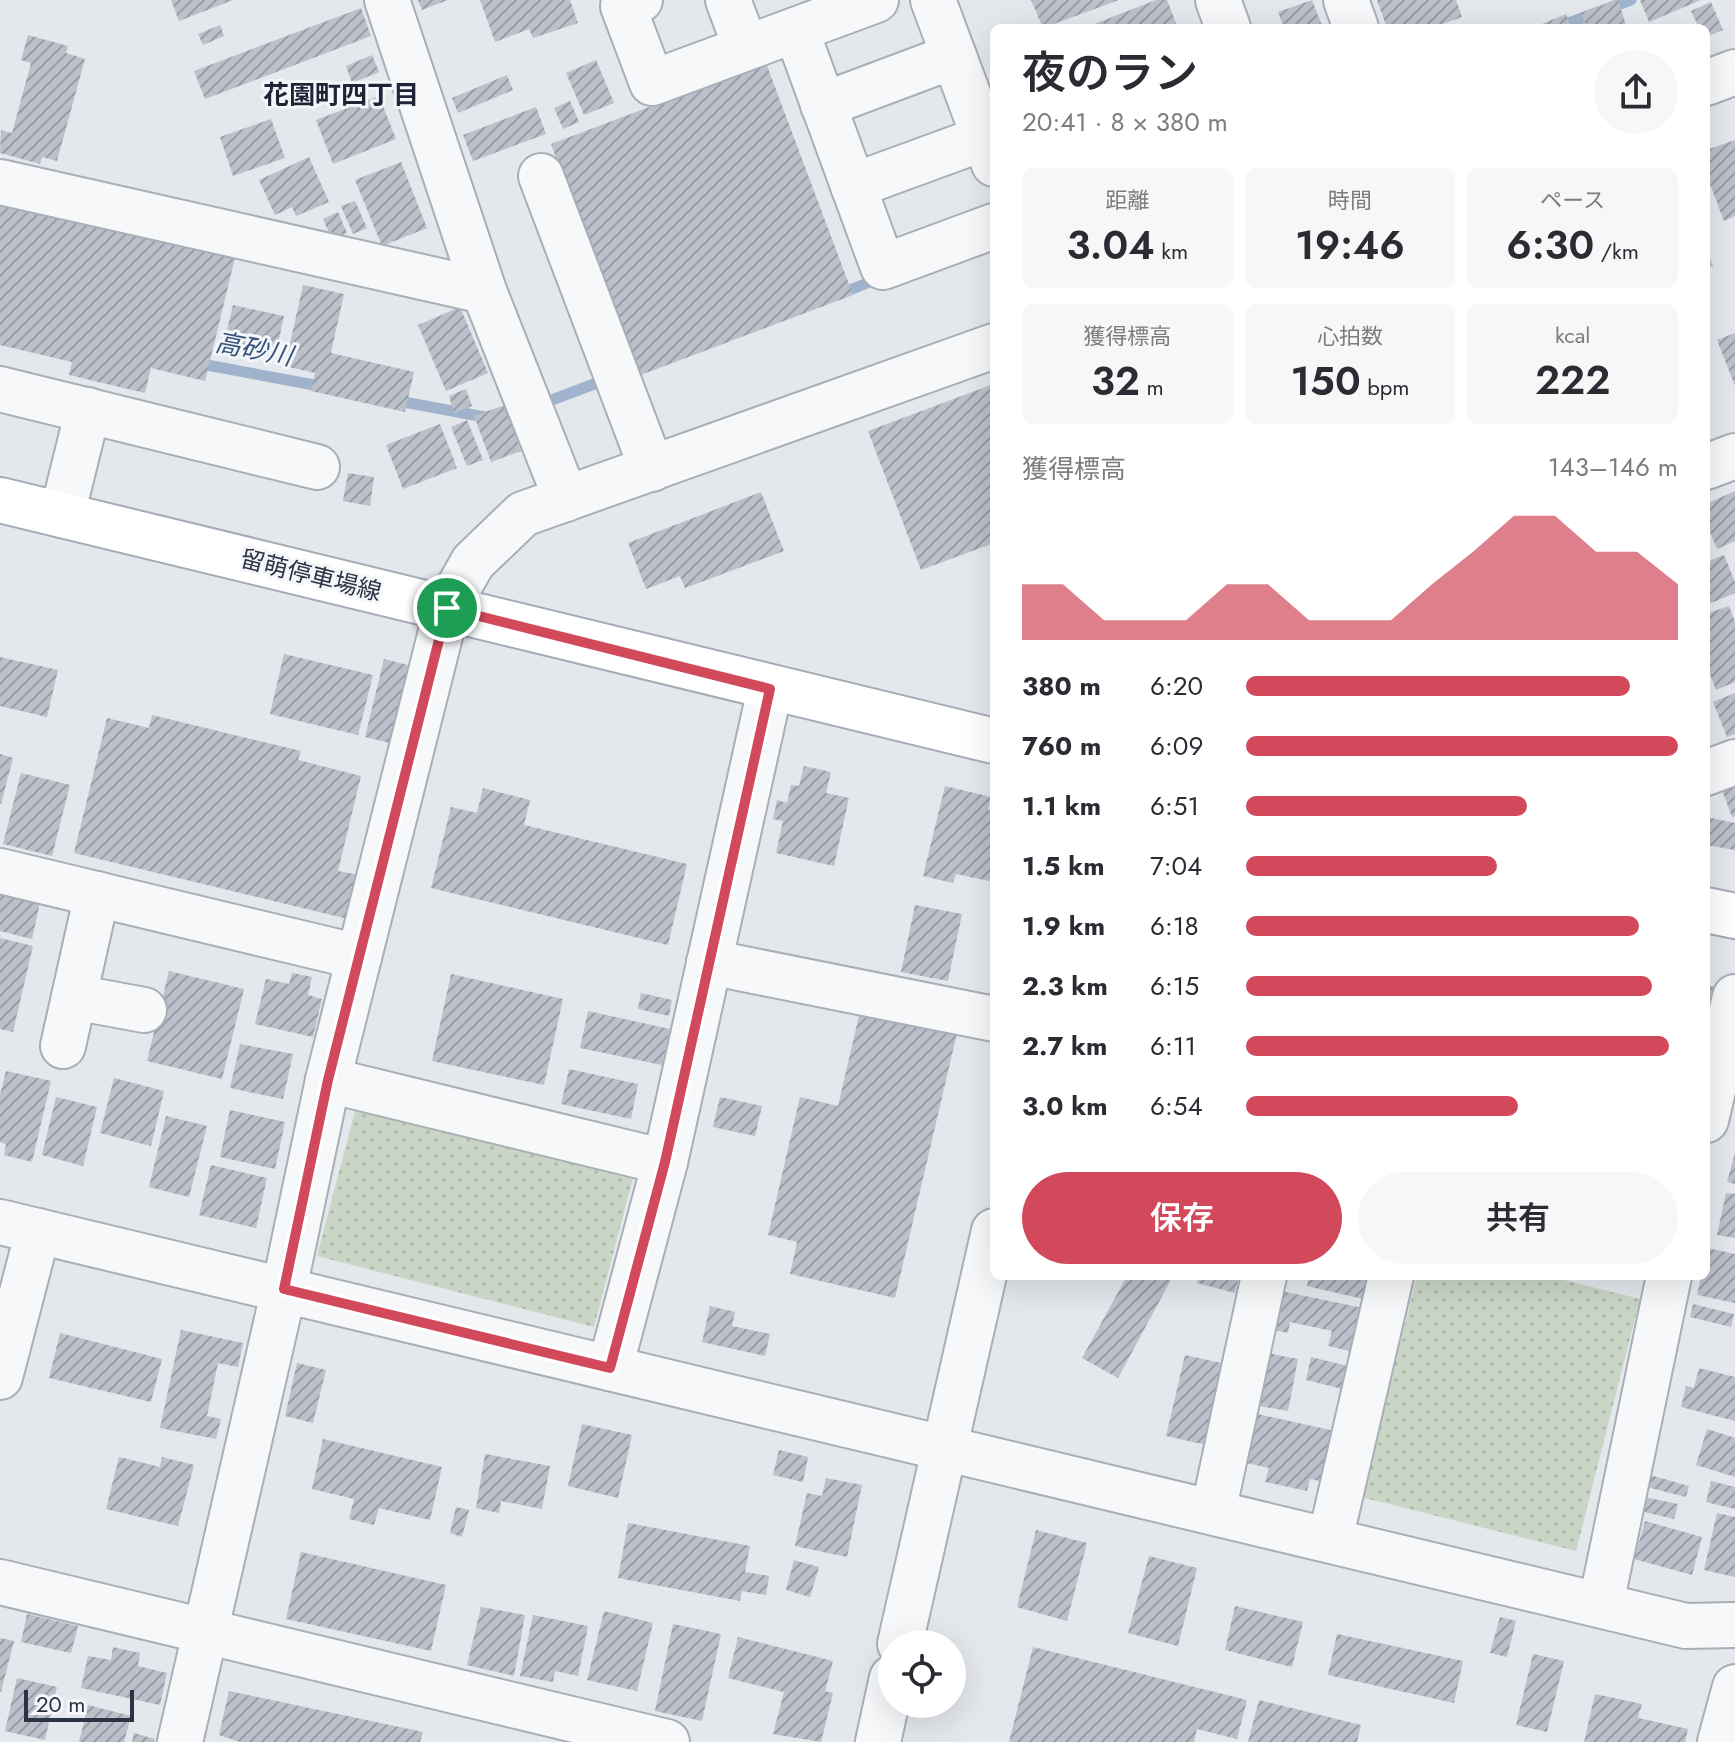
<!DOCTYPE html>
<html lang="ja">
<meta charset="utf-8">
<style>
:root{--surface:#fff;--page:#f7f7f7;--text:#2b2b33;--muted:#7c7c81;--accent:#d1495b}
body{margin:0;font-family:Jost,"Noto Sans JP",sans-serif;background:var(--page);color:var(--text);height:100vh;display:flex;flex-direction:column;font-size:30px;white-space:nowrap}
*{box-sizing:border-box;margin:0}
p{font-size:26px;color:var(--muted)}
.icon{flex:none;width:44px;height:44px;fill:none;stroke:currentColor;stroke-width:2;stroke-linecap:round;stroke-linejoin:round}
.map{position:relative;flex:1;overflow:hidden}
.panel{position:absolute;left:990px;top:24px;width:720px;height:1256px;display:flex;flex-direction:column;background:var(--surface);border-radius:12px;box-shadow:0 8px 32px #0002}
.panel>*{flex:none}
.tools{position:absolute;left:878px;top:1630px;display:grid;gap:16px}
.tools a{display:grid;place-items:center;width:88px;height:88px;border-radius:50%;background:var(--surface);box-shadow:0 8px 32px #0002;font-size:40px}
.scale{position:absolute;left:24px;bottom:20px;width:110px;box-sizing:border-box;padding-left:8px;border:4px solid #2b3445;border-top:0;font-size:22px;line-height:28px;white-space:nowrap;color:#2b3445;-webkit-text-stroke:6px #f4f6f9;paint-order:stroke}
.pin{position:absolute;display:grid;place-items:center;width:68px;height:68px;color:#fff;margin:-34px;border:4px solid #fff;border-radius:50%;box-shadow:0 2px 8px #0007}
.round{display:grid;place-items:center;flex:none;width:84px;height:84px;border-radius:42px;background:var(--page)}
.headline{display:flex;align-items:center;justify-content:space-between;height:136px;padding:0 32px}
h1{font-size:44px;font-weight:600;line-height:60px}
.stats{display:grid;grid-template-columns:repeat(3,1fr);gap:12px;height:136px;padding:8px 32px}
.stats div{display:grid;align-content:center;border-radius:12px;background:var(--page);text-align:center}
.stats b{font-size:40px;font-weight:600}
.stats small{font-size:22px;font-weight:400}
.stats p{font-size:22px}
.chart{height:224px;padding:16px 32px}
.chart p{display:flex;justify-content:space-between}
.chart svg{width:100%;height:144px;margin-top:8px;fill:var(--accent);opacity:.7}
.cta{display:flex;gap:16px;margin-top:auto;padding:16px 32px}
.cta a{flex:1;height:92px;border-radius:48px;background:var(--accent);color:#fff;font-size:32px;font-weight:600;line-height:92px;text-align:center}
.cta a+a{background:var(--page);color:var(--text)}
ul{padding:0 32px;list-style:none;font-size:26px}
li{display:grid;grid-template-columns:128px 96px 1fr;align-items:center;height:60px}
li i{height:20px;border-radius:10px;background:var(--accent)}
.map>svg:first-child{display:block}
.grass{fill:url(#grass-dots)}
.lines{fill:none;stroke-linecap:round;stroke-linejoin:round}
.stream{stroke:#9fb4cc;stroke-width:11}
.building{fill:url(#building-hatch)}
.minor-casing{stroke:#a9aeb7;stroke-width:48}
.major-casing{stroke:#a3abb8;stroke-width:48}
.minor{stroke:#f7f8fa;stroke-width:44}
.major{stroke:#fff;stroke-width:44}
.route-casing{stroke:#fff;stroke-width:16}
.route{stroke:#d1495b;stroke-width:10}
.labels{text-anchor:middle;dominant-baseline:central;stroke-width:6;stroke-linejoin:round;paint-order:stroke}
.street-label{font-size:24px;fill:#2b3445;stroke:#f4f6f9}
.neighbourhood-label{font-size:26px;font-weight:bold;fill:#1d2536;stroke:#f4f6f9}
.water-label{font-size:26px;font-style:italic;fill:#34527a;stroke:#f4f6f9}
</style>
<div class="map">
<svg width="1735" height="1742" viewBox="0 0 1735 1742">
<defs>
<pattern id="grass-dots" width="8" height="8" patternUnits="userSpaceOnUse" patternTransform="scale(2)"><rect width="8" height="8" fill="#c9d6c5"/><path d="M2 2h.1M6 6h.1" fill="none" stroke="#adb8ab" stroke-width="1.8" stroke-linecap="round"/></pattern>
<pattern id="building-hatch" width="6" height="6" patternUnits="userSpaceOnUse" patternTransform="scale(2)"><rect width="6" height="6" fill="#bbc0ca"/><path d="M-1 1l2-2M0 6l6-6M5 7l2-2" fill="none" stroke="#989da6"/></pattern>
</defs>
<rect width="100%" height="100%" fill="#e4e7ec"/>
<g class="grass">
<path d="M357,1103L634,1174L594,1327L317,1256Z"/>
<path d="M1417,1276H1548L1640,1299L1576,1551L1361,1497Z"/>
</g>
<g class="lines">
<g class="stream">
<path d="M1555,28L1631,0"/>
<path d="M837,295L880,278"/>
<path d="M196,363L325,387"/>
<path d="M393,400L490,418"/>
<path d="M536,406L610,378"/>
</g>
</g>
<g class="building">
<path d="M171,0H233L179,21Z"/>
<path d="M418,0H448L422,10Z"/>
<path d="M480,0H570L578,23L533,38L529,29L495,42Z"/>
<path d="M1031,0H1119L1043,28Z"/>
<path d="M1156,0H1167L1178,28H1084Z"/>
<path d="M1312,0L1323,28H1284L1278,12Z"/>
<path d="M1377,0H1456L1462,17L1432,28H1387Z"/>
<path d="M1618,0L1627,28H1587L1581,13Z"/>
<path d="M1640,0H1701L1649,22Z"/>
<path d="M1711,2L1723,30L1706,37V28H1699L1691,11Z"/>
<path d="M361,8L371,36L205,99L194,71Z"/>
<path d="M1566,14L1571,28H1532Z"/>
<path d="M220,25L224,36L203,45L198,34Z"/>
<path d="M28,35L68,46L66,53L85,59L57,161L42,157L40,164L0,153L1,130L12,133L31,63L21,60Z"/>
<path d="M372,55L379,72L352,83L346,66Z"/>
<path d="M596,60L614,103L584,115L566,73Z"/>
<path d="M766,63L853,295L638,376L551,144Z"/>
<path d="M507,75L513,90L458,113L452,98Z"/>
<path d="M379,96L396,139L333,164L316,120Z"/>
<path d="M570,101L579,122L563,129L554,108Z"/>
<path d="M536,107L546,134L473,161L463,135Z"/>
<path d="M271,119L285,158L233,176L220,137Z"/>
<path d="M1735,140V216L1724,221L1706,174V150Z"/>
<path d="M309,157L329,202L296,216L292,207L275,215L259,180Z"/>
<path d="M401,162L427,228L382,246L355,180Z"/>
<path d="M0,197L236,254L205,381L151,368L145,393L69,375L72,362L0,345Z"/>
<path d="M355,201L367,228L353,234L341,206Z"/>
<path d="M338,212L347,233L332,239L323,219Z"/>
<path d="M1706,248L1713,266L1706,269Z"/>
<path d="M303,285L344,294L331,353L414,372L405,412L311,391L315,373L285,366Z"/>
<path d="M233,305L284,316L275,358L223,347Z"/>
<path d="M460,307L488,373L446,391L418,325Z"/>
<path d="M1735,333V386L1717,340Z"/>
<path d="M991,385L994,393V543L921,570L868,431Z"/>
<path d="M466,389L472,406L454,413L449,396Z"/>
<path d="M505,405L521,451L491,462L474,416Z"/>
<path d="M467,420L483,460L467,466L451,427Z"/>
<path d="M440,424L457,468L403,489L386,445Z"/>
<path d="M348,473L374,477L370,506L343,501Z"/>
<path d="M1735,491V541L1717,549L1706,522V504Z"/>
<path d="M761,492L784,551L685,588L680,576L646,589L628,543Z"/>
<path d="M1724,555L1735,582V593L1706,605V562Z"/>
<path d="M1729,606L1735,622V682L1716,690L1706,664V614Z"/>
<path d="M284,654L373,675L358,735L270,714Z"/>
<path d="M0,657L58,670L47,717L0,706Z"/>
<path d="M384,659L408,665L390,743L365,737Z"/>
<path d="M1735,693V734L1727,737L1713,702Z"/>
<path d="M152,715L301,751L298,760L361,776L338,871L359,875L348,919L74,853L107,718L149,728Z"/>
<path d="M0,754L13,758L1,804H0Z"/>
<path d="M804,766L831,772L826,793L849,798L834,866L776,853L783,821L773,819L777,800L787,803L791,785L799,786Z"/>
<path d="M21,773L70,785L52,856L3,844Z"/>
<path d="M1735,785V816L1732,817L1722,790Z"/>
<path d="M945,786L991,797L988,810L994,811V882L956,874L953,883L923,876Z"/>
<path d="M483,788L530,800L524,825L687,864L668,945L431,888L451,807L477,813Z"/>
<path d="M1706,817L1735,823V850L1706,845Z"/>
<path d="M0,888L41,898L32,939L0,931Z"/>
<path d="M915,905L962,914L948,981L901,972Z"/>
<path d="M0,938L33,946L13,1032L0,1029Z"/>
<path d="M169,971L244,989L222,1079L147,1061Z"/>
<path d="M292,973L312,977L308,995L322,999L313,1037L255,1024L266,979L289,984Z"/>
<path d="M451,974L563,999L544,1085L432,1061Z"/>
<path d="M1706,985L1716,987L1706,1027Z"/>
<path d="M641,993L672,1000L669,1016L638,1009Z"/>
<path d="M861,1007L958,1029L895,1298L790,1274L797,1242L768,1235L800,1097L838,1106Z"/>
<path d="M588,1011L670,1029L662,1065L580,1048Z"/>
<path d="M240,1044L293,1054L283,1099L230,1088Z"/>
<path d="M569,1069L638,1084L631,1119L561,1104Z"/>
<path d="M6,1071L51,1081L32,1162L4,1155L6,1144L0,1142V1095Z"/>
<path d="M114,1078L164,1091L151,1146L100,1133Z"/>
<path d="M56,1097L97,1107L83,1166L42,1155Z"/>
<path d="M720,1097L762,1106L755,1136L713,1127Z"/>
<path d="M230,1110L285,1122L275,1169L220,1157Z"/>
<path d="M166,1116L207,1126L189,1197L149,1187Z"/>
<path d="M1735,1153V1184L1727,1182Z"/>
<path d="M211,1165L267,1178L256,1228L199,1215Z"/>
<path d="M1726,1193L1735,1194V1238L1717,1235Z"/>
<path d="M1707,1248L1735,1254V1303L1697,1295L1701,1276H1706Z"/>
<path d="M1127,1276H1173L1118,1378L1082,1358Z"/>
<path d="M1199,1276H1239L1235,1293L1197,1283Z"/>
<path d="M1309,1276H1367L1363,1299L1307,1286Z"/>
<path d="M1276,1290L1363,1308L1354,1352L1328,1346L1332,1331L1290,1322L1288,1333L1269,1329Z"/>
<path d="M1693,1304L1734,1314L1731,1327L1690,1317Z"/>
<path d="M710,1306L735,1312L732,1326L770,1334L765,1356L702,1342Z"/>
<path d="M181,1330L243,1343L238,1367L218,1363L207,1416L221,1419L216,1439L160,1428Z"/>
<path d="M60,1333L162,1359L151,1402L49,1378Z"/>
<path d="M1258,1351L1298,1359L1288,1411L1248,1404Z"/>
<path d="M1185,1355L1230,1365L1211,1446L1166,1436Z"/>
<path d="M1311,1357L1348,1366L1342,1389L1306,1380Z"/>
<path d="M297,1363L326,1370L313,1423L285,1416Z"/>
<path d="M1699,1368L1735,1377V1421L1681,1407L1686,1386L1694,1388Z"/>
<path d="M1244,1411L1335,1431L1324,1482L1310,1479L1307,1491L1265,1482L1269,1468L1233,1460Z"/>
<path d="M582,1424L632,1435L618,1498L568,1486Z"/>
<path d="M1707,1429L1735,1438V1477L1696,1465Z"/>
<path d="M323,1439L442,1467L430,1520L379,1508L374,1525L349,1519L354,1499L312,1489Z"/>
<path d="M779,1450L808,1457L803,1482L773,1475Z"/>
<path d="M485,1454L550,1466L542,1509L501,1501L499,1513L476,1508Z"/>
<path d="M119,1457L160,1467L162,1457L194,1465L178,1526L106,1509Z"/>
<path d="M1650,1475L1689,1486L1686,1497L1647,1487Z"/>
<path d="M826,1478L862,1485L847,1557L795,1546L807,1493L822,1496Z"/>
<path d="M1711,1481L1735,1487V1509L1706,1502Z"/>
<path d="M1644,1497L1678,1504L1674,1519L1640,1511Z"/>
<path d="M456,1507L469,1510L462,1537L450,1533Z"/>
<path d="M1717,1513L1735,1517V1577L1704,1570Z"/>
<path d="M1645,1521L1702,1537L1692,1575L1634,1559Z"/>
<path d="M628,1523L750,1546L745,1572L769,1576L766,1595L742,1591L740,1601L618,1578Z"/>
<path d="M1036,1530L1087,1543L1067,1621L1017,1607Z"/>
<path d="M301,1552L446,1585L431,1651L286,1619Z"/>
<path d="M1149,1556L1197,1568L1178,1646L1128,1633Z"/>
<path d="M794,1560L819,1567L810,1597L786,1590Z"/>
<path d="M1235,1606L1303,1622L1292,1667L1225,1650Z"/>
<path d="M481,1607L525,1615L514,1676L467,1665Z"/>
<path d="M604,1611L653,1623L637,1691L587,1680Z"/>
<path d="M27,1614L78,1626L71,1653L21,1642Z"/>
<path d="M533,1615L588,1626L578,1676L555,1671L553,1682L520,1676Z"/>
<path d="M1500,1617L1516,1621L1507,1657L1490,1653Z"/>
<path d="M673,1624L721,1634L702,1721L655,1711Z"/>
<path d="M1337,1634L1463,1661L1454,1703L1328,1675Z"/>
<path d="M738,1637L833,1661L825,1691L833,1693L821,1742L773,1734L784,1692L728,1678Z"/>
<path d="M0,1638L14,1641L1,1692H0Z"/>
<path d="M113,1647L140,1653L138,1666L167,1673L160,1705L81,1688L88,1656L111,1660Z"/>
<path d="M1033,1647L1247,1700L1237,1739L1197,1729L1194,1742H1009Z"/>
<path d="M1533,1654L1564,1661L1547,1732L1516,1725Z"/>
<path d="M17,1678L57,1687L45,1740L5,1731Z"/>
<path d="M229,1691L423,1732L420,1742H240L219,1735Z"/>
<path d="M1595,1694L1642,1704L1638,1718L1688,1729L1685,1742H1584Z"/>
<path d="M1259,1700L1361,1725L1357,1742H1248Z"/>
<path d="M88,1705L131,1716L124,1742H79Z"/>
<path d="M134,1733L155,1739L154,1742H132Z"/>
</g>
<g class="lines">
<g class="minor-casing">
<g id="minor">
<path d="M387,0L484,291L566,499"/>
<path d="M640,0L623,6L652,83L876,0"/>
<path d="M728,0L746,48"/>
<path d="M933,0L994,164"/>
<path d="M1218,0L1228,28"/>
<path d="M1346,0L1356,28"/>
<path d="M796,30L883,267L994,226"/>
<path d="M1706,83L1735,72"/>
<path d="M823,105L954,56"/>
<path d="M541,176L652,469"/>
<path d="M0,182L484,291"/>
<path d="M853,186L984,138"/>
<path d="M0,389L317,467"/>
<path d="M1706,467L1735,456"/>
<path d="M62,515L88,410"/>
<path d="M1706,773L1735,762"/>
<path d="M0,871L359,957"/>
<path d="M709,962L994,1019"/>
<path d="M74,997L144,1010"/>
<path d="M63,1046L97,894"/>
<path d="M328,1080L665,1162"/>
<path d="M1706,1120L1735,997"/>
<path d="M0,1222L1686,1626L1735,1625"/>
<path d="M610,1368L665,1162L770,689"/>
<path d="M0,1377L38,1231"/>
<path d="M1213,1512L1264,1276"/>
<path d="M1330,1540L1391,1276"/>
<path d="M0,1582L667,1742"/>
<path d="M1601,1604L1669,1276"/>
<path d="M900,1644L994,1231"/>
<path d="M180,1742L284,1289L328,1080L447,608L473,562L523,514L994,346"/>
<path d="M878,1742L892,1678"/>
<path d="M1720,1742L1735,1687"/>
</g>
</g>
<g class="major-casing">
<g id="major">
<path d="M0,500L994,741"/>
<path d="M1706,910L1735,916"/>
</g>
</g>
<use href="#minor" class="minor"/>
<use href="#major" class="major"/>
</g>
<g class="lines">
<g class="route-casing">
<path id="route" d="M447,608L770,689L665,1162L610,1368L284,1289L328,1080Z"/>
</g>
<use href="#route" class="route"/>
</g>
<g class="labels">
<g class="street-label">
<text transform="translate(311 575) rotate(14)">留萌停車場線</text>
</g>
<g class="neighbourhood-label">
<text x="341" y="95">花園町四丁目</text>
</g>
<g class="water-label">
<text transform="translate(254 349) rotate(11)">高砂川</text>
</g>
</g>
</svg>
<div class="tools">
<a><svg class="icon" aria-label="locate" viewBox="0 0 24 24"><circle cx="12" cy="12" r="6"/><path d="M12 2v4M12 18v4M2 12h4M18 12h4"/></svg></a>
</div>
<div class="scale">20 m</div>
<div class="pin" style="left:447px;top:608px;background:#1e9e55"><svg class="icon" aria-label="arrive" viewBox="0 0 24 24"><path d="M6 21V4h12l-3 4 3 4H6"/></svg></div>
<section class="panel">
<div class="headline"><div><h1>夜のラン</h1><p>20:41 · 8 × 380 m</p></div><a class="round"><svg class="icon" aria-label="share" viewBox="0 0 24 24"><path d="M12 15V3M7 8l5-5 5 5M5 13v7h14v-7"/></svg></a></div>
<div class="stats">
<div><p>距離</p><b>3.04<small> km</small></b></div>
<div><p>時間</p><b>19:46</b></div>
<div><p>ペース</p><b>6:30<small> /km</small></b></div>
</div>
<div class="stats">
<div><p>獲得標高</p><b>32<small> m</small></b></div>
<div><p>心拍数</p><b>150<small> bpm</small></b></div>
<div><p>kcal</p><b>222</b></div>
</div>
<div class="chart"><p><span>獲得標高</span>143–146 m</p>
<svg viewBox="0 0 160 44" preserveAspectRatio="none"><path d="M0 44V27L10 27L20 38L30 38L40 38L50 27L60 27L70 38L80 38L90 38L100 27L110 17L120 6L130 6L140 17L150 17L160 27V44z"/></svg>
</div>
<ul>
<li><b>380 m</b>6:20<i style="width:89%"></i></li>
<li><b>760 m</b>6:09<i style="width:100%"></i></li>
<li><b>1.1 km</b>6:51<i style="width:65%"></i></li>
<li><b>1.5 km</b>7:04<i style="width:58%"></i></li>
<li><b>1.9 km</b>6:18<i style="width:91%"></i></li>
<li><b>2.3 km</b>6:15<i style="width:94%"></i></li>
<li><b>2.7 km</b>6:11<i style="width:98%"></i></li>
<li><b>3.0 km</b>6:54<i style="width:63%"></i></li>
</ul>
<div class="cta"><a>保存</a><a>共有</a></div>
</section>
</div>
